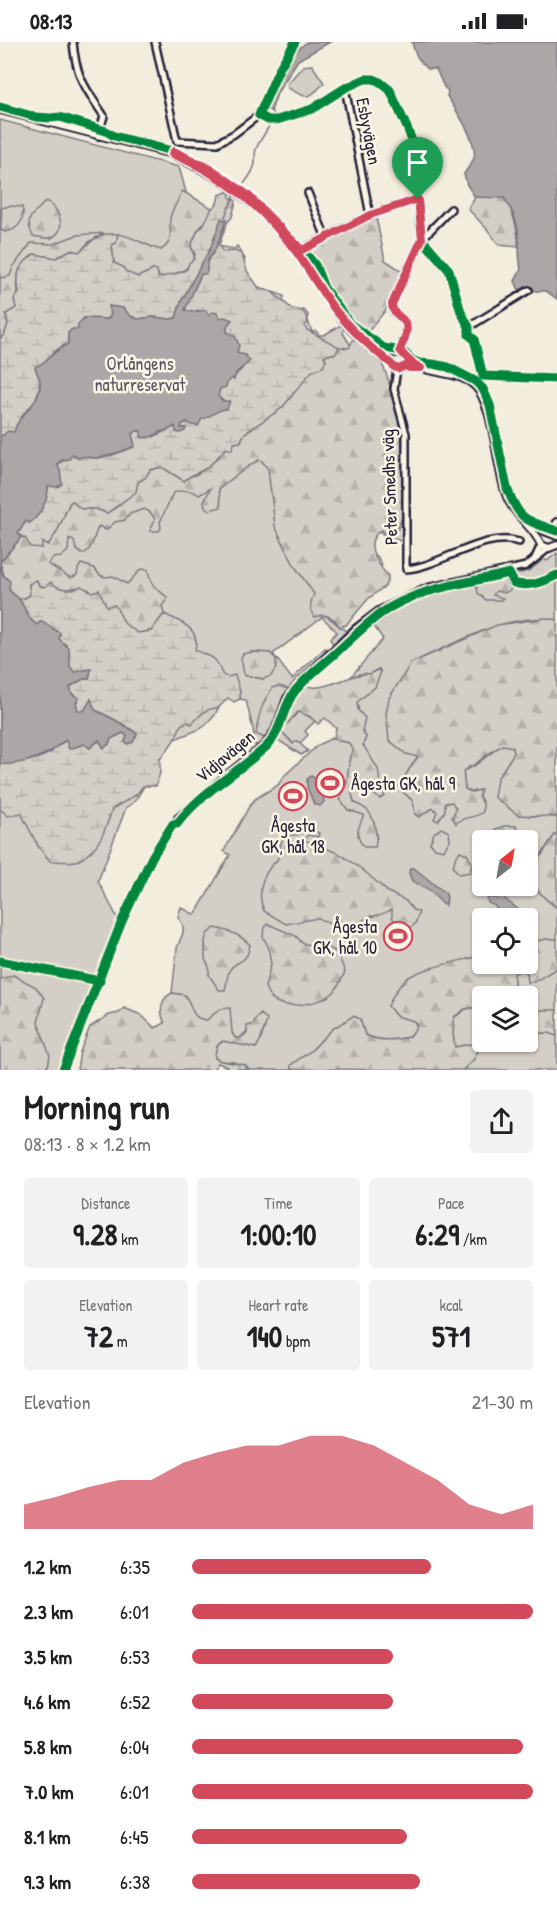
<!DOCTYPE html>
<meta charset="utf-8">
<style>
:root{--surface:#fff;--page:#f2f2f2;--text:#202124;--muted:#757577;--accent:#d1495b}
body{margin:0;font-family:"Patrick Hand",sans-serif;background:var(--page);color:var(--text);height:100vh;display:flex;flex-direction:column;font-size:22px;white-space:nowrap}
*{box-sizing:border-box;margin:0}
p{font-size:20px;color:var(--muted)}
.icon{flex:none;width:33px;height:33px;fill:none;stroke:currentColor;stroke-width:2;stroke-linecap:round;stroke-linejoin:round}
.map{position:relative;height:1028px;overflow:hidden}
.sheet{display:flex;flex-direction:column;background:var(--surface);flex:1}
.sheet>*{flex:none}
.needle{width:39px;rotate:31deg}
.fabs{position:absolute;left:472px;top:788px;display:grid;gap:12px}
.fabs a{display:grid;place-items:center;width:66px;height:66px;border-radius:6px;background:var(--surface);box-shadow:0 2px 4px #0004;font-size:30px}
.pin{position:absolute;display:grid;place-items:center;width:51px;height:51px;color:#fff;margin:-62px -26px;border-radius:50% 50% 50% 0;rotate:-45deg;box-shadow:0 0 6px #0007}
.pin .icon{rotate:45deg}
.round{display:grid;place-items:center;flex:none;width:63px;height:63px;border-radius:6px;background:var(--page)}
.overview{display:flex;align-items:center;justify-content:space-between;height:102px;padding:0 24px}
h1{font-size:33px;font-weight:700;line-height:45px}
.metrics{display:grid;grid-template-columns:repeat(3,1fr);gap:9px;height:102px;padding:6px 24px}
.metrics div{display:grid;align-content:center;border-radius:6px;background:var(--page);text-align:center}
.metrics b{font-size:30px;font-weight:700}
.metrics small{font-size:16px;font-weight:400}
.metrics p{font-size:16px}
.chart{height:168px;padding:12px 24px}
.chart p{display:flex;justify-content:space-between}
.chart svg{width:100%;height:108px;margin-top:6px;fill:var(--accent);opacity:.7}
ul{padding:0 24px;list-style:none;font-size:20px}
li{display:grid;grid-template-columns:96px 72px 1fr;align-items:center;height:45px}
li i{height:15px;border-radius:8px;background:var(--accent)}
.status{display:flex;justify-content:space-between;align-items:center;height:42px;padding:0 30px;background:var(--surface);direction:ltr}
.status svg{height:16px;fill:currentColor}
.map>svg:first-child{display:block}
.green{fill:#d4cfc6;stroke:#7b7880;stroke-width:1.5;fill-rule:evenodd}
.forest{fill:url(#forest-firs);stroke:#7b7880;stroke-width:1.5}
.wetland{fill:url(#wetland-marsh);stroke:#7b7880;stroke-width:1.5}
.water{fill:#aca7a6;stroke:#75727b;stroke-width:1.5}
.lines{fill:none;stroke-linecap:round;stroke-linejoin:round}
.stream{stroke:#75727b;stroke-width:1.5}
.minor-casing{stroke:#22223b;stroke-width:10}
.major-casing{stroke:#22223b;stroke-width:10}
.minor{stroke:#fcf5e5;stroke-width:5}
.major{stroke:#fcf5e5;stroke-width:6}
.cycleway-casing{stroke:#fcf5e5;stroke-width:13}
.cycleway{stroke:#00873e;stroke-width:9}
.route-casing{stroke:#fff;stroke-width:12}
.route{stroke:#d1495b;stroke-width:8}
.labels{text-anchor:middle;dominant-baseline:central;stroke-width:5;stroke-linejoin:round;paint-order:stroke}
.street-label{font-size:18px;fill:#22223b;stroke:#fcf5e5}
.park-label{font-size:18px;fill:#575665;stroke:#fcf5e5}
.poi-label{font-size:18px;fill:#22223b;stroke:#fcf5e5;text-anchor:start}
</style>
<div class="status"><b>08:13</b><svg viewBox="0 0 49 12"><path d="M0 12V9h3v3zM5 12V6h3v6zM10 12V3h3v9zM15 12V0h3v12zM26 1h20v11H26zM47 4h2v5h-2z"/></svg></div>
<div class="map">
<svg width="557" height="1028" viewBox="0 0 557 1028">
<defs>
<pattern id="forest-firs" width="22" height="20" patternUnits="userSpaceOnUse" patternTransform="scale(1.5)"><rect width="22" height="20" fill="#d4cfc6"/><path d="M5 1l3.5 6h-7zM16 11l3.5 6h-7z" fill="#b6b1ab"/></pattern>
<pattern id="wetland-marsh" width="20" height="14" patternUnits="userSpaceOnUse" patternTransform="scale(1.5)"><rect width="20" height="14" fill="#d4cfc6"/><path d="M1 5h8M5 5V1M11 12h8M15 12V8" fill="none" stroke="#b6b1ab"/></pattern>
</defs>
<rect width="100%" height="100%" fill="#f3edde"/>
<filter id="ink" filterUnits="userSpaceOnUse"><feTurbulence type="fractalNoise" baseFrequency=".0167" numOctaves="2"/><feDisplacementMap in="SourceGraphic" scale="12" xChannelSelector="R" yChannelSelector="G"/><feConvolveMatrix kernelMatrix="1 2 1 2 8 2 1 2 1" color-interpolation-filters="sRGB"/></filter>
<g filter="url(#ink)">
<g class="green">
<path d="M312,23L324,41C308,58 308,57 288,46V41L303,24Z"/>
<path d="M0,78L179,125L193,175L218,204L234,207L237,204L245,217L243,221L253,243L284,254L283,259L294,270L304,268L308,273V279L312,290L316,289L319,293H324L341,283L344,286L343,291L360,318L386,343L404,396L403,500L372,488L370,510L377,514L382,523L330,574L322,572C333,576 337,584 346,589L355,587L293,648L284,645L269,698L259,703H255L253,687L246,658L240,657V649L221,660L215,673L206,683L200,687L172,698L135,759L126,766L98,839L119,879L59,1028H0ZM322,575L337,590L330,597L333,602L329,607L325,606L292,637L273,612ZM252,610L270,611L263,637L244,633L243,612Z"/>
<path d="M557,511V528C543,535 530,542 514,536V533L530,528L544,517L547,519Z"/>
<path d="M557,533V578C510,569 453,602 411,621L419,715L412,723L399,744L403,750L413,759L415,772L433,766L437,770L445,761L453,760L456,767V781L483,762L479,754L480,748L471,750L465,747L463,729L474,724L503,702L513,705L514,711L497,737L518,773L557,775V791C548,799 545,810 537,818V802L516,792V785L496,787L486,798H483V843H511V847L528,845L533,839C537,851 547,858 557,866V897L528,901V876H483V913L421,930L406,937L408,977L414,979L417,984L411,994C395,999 380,1000 365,993L360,977L353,974L323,996L312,1008L291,1023L293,1028H246L248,1026L234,1020L221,1019L215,1016C215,1008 216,1003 223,999L256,1006L260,999L265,985L254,982L240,996H235L220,968L207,978L199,977L191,970V965L185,953L172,951L177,906L183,891V883L178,875L181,865L195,873L230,813L224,809L249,765L255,757L278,743L285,733L318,703L334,695L336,698L349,701L353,708L350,714L347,740L340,757L364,772L377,797C375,792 376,788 374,782C371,771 364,766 354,760L352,752L355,746H366L373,752L381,747L380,738L363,703L366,695L362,689L357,659L375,645L378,627L370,632C362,630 356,633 349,637L383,597L374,584L414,555L452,545L510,534L514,541L528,543Z"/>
<path d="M297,670L305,672L315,679L305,689L308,693L300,701L297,699L294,702L281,689Z"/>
<path d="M557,926V968L534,980L533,991H550L557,994V1028H463L474,1017L455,1005L453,993L454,976L466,967L477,965L483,970V999H528V954H514V931L521,927C531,933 547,931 557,926Z"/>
</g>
<g class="forest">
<path d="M182,149L212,166L209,176L198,188L191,204L195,217C183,233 177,230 159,236L153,228L138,235L125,230L123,225L114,221L112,203L116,201L118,192C134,194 145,204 161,208C178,197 166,187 171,172C174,165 179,157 182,149Z"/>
<path d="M475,155H505C514,172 518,186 519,205L499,203L487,187L468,167Z"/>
<path d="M46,159C58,165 68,186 53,195C48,198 39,195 33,194C23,174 34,173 46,159Z"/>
<path d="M10,164L22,165C26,178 18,188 5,190L1,188C0,180 3,173 1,166Z"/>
<path d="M376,175L385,218L402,229L388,265L367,291L353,282L308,209Z"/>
<path d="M104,191L89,200L79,210L70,208L56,216L34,212C9,231 21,239 17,266L6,272L8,282L4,294L0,296V236L10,234L13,225L31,201L53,202L77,193Z"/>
<path d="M353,298L360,299L382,321L388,337L404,395L403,473L395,493L387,494L381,488C362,500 377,521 388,534V537L385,544L368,557L346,583L340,585C334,575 325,571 314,575C309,566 310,561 314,552L294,523L275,484L268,427L262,419L259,418C247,424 230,438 219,447L221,465L210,468L205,465L204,459L211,446L199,453C191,447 183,448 173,451L160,480L161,486L159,489H150L155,477L150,470L144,467L130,472L125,478L115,480L106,488L99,484C93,493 94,509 82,512L76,507L74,499L69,497L68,509L61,515L53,516L48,522L71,536L77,533L78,527L81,522L94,526L100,533L105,535L113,534L127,542L141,527L148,528C151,545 154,544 168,556L162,564L164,572L151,589L138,591L129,586L88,547C69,549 48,545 29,542L30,553L25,556L19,557L9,548L0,521C7,510 15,504 21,495L48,502L57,490L70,460L73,458C82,472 83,465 96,467C100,468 103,470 107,471C123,463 125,456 136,442C141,436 144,437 150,428L162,425L184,439C188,434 191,435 197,432C201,430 205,426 209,423C221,416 224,401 240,400L245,391L282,366L311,329L322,325L326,319L324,314L336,311L339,305L349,306Z"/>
<path d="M504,536L511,547L505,551L496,549L493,553L503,556L501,558H486L478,551L476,541Z"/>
<path d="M545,576L557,578V775L518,773L494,755L497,737L514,711L513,705L503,703C488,710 478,722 463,729L465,747L471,750L481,748L479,754L483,762V770C474,777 464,774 456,781L452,775L456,767L452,760L445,761V769L438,779L434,777L437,770L433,766L419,775L415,772L413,759L403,750L399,744L412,723L418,715L406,712L389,698L386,671L389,656L411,621L497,583Z"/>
<path d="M252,610L270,611L276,617V626L271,634L263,637L244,633L241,615L243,612Z"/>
<path d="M379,627L381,630L375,645L357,660L358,668L365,676L362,689L366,695L363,703L378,727L381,747L385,754L380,757L366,746H355L352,752L354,760C358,763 364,765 367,768C375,776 378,795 375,805H364C354,794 358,785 364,773L348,768L340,757L347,740L350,714L353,708L349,701L336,698L334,695L336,686L325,676L318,682L309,674L298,670L281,689L293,702L297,699L308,709L301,713L275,696L296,652L304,644C308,644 314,646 318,645C333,644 359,629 370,632Z"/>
<path d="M278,644L293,648L269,698L256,692C258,674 262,661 272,646Z"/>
<path d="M504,784H516V792L523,794L528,789L536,794L537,818C546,811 548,799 557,791V866C547,858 538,851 533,840L520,852L510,847L511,843H528V798H486L496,787Z"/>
<path d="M441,786L449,790L450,798L444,808L435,806L430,801L434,791Z"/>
<path d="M310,788L319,791L318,795L308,793L304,798L338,811L363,828L388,850L406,859L413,868L419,870L415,882L408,887L400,886L392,875V867C382,875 368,872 359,881L341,882L334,884L318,876L286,882L264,869C258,855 260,839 269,827C271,823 277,819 278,816C282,807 278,801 285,793H297Z"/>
<path d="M460,809L467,812L472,821L470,830L459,832L453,825L455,817Z"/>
<path d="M268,882L296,894L302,901L321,906L325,904L337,910L345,930C342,936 338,946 333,951C323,960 294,966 281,962C273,960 268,953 265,945L271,922L268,904L263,895L264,887Z"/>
<path d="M215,886C229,889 240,892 250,903C246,925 236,916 229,929C227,934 227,942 225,948H219L209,933V925L205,917V899L207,892Z"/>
<path d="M546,897H557V926L534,940H528L527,931L521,927L514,932V954H483V970L477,965L465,967L454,975L453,993L455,1005L470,1002L479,1007L474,1017L463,1028L291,1027V1023L312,1008L332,987L353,974L360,977L365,993C380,1000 395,999 411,994L417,984L414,979L396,974L388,964C392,955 398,944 406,937C422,925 463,919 483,913V921H528V901Z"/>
<path d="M13,933L36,945L44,956L38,980L50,1014L48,1024L41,1028H0V937Z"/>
<path d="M172,951L185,953C193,964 190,977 207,978L220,967L230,966L232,991L235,996H240L247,991V984L254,982L255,978L261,972L267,978L260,999L256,1006L223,999C216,1003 215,1008 215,1016L221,1019L245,1023L248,1027L227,1028V1025L218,1021L213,1028H77L80,1010L90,985L109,973L119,971L124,966L141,973L155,986L165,981C159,970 160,957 172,951Z"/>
<path d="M540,968H557V994L549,991H532L531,987L534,980V973Z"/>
</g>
<g class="wetland">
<path d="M229,149L230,155L236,159L232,175L227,181L219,203L223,210L235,209L242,212L247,229L259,246L271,249L292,267L302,269L307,275L308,281L304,284L307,288L339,305L336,311L324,314L326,319L322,325L311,330L282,366L245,391L240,400L233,401L232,408L226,406C221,411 217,416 212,421C205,430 191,431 184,439L162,425L150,428L145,436L138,440L136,450L107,471C103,470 100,468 96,467C83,465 83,472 73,459L70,460L57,490L48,503L42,500V506L30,505L26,497L18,492L26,478L29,481C53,468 43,420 69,417L72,413L78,416L85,414C98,420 122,410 135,404L132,393L136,389H141L154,395C161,390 168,389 176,384V390L185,386L181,387L182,382C198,377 216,376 223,359L217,354L220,347L242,327L227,290V285L231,278L209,274L198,268L192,270L184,268L224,185L222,177L211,205L181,260L176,276L170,277L153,275L138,277L109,265L111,272L109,277L84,276L78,287L68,291V302C54,307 44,319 37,331L40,338L39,348L34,361L24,371L14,391L0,394V296L4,294L8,282L6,272L16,266L14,257L19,251C16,231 17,225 34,212L56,216L70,208L79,210C94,198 97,190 118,192L116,201L112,203L114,221L123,225L126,230L138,235L153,228H157L159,236C168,233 179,232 187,227L189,221L194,217L195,212L191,204L198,188L203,184L212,166L217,162L219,153Z"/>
<path d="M36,538L40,544L45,545L51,540C58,548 72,549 81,544L92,550L99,548L107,565L111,563H115L125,582L138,591L151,589L164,572C178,579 201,585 195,608C201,611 209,613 214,617C223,624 217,640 235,633L240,649V657L234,660L228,656L218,666C206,666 200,673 192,682L187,680L181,683C176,697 170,706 160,716V731L156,744H143L136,753L112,767C106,787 99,808 79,818C72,821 58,819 50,819L38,804L21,771L8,774L0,767V722C15,723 38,718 51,710C56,706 60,701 66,698L70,706L85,702L90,706L99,698L104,706L109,702L110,697L123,691L127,694L125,700L128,702L133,700L137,692C125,682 110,675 95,668L91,658L84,670L78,669L76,661L79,656L72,652L70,645L83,637H89L91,628L75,630L70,625L67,604L59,597L60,591L42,579L37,583L31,578L19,557L25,556L30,553L29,542Z"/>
</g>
<g class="water">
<path d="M307,0H330L298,18L277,51L271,69L266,67C277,42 284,16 307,0Z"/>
<path d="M412,0H557V257L546,249H536L527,245L519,248L515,239L521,227C518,214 520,201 518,188C516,176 511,166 504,156L475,155L467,143L464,132C467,127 472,121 474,116C478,99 455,67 447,54L448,49L444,45L436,27H428C419,20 414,12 412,0Z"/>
<path d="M221,177L226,178C224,185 217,203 214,210C212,213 209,215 208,218C205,224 209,226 206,232H201L185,268L192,270L206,268L209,273L212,270L217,271L220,276L225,275L232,278L227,284V290L235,294L239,303L237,311L245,313L250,319L236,331L234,338L232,336L227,341L226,345L220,347L218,354L223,359H230L227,367C216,367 212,375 202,377L198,384L191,383L188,380L182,382L181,386H186L185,389L180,391L176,390L175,384C170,388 166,388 160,390C153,394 150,397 141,395V389H136L132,393L135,404C123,409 109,414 97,416C89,417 85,412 79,416L73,412L69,417L62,418L57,422L60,428L62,442L57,445L48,444C49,456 40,475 29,481L26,479L18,492L21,495C15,504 7,510 0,521L3,533L10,539L9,548L19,557L31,578L37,583L41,579L60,591L59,597L69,606L70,625L75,630L91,627L89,637H83L70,645L72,652L79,656L76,661L78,668L84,669L91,657L95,668C110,675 125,682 137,692L133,700L128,702L125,700L127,694L123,691L111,697L109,702L104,706L99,698L90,706L84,702L69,707L66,698C60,701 55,707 49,710C35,718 16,723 0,722V394L3,393L8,389L14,390C19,369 43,362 40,339C39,334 36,330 35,325C48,320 55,307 68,302V291L72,287H78V282L84,276L108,277L111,272L109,264L123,266L132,275L138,277L153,275L170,277L176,276L181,260L211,205Z"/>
<path d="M311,734C319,737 324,751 324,760L320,764L314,762L307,745V737Z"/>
<path d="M410,826H414L446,852L447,857L445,864L429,848L412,839L409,831Z"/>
<path d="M500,853L503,854C508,863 519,864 523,874L521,876L499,872L495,864L488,861L487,857L489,855L497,856Z"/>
</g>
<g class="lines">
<g class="stream">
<path d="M241,145C246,140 254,129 255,121C256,116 254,112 256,107C261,95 270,86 274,73L271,69"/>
<path d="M226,178L225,174L234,154"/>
</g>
<g class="minor-casing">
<g id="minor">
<path d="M73,0C76,36 85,45 104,74L98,94"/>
<path d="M155,0L177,99"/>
<path d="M345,46L370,173"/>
<path d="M259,73L270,78"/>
<path d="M277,78L312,67L345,46L365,37H374L380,40L390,48L408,88L415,107L419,181L422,197L449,228L461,270L469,285V293"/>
<path d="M177,99L217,101L234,92L259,73L279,27L295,0"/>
<path d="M308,151L326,196"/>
<path d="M297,210L370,173L418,157"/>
<path d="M469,285L529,248"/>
<path d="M401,311L400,308C403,300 411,286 404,279C401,275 396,273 393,269L392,262L422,197L451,167"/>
<path d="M397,327L394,347L406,392V527C440,525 485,488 519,500"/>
<path d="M493,335L557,337"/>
<path d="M551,490L557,480"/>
<path d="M534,518L541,503"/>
<path d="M509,528L514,541C529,546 543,540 557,533"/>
<path d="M63,1028L122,879L155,809L178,776L224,735L265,703L275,688L287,656L298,642L355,587L380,568L427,546L526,524L549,506"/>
</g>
</g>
<g class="major-casing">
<g id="major">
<path d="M0,68L172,112L220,137L259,167L279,188L297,210L337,271L352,289L384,317L391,320L394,325L399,327L405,324L409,326H421"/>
<path d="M377,306L387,310L401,311C408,316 410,321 419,325C437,332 460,330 475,344C494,362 496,428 507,455C515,475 534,485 541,503L549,506L557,503"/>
<path d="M527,482L557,494"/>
</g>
</g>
<use href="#minor" class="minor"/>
<use href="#major" class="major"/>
<g class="cycleway-casing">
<g id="cycleway">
<path d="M295,0L279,27L259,73L268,78H277L312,67L345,46L365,37H374L380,40L390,48L408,88L415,107L419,181L422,197L449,228L461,270L469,285V293L474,297L483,334L557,337"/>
<path d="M0,65L36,75L51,76L60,75L106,89L114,94L180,111L213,128L248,153L307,213L315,223L324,246L350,282L384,306L403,309L412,318L419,321L433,322L448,325L475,339L483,347L490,363L507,446C520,480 526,478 557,489"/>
<path d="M177,782C201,750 237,731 266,705C282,690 282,665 295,649C308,633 324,622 339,608C352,596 365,583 380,572C418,545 465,542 509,531L514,541C529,546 543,540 557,533"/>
<path d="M0,919L100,939"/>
<path d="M63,1028L122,879L152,815L173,782"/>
</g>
</g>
<use href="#cycleway" class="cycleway"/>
</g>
</g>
<g class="lines" filter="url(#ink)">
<g class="route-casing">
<path id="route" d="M174,109L213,128L248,153L302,208L370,173L418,157L422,197L392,262L393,268C396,273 401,275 404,279C411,286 403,300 400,308C406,317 412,321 421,326H409L405,324L399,327L394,325C391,320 388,320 384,316C370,305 353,289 341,275C324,256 312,232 297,211C265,167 222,132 172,112Z"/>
</g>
<use href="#route" class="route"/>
</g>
<defs>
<g id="stadium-ring" transform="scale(1.5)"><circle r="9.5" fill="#fcf5e5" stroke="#d1495b" stroke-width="1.5"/><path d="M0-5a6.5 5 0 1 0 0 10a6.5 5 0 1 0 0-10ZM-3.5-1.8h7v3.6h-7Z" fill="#d1495b"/></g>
</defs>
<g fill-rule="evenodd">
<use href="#stadium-ring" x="330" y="741"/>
<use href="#stadium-ring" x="293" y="754"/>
<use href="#stadium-ring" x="398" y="894"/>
</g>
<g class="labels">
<g class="street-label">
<text transform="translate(369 89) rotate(79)">Esbyvägen</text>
<text transform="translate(389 445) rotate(-92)">Peter Smedhs väg</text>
<text transform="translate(225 714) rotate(-40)">Vidjavägen</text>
</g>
<g class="park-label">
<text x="140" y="321">Orlångens<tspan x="140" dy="21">naturreservat</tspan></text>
</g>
<g class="poi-label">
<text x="351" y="741">Ågesta GK, hål 9</text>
<text x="293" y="783" text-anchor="middle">Ågesta<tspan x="293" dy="21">GK, hål 18</tspan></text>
<text x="377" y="884" text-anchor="end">Ågesta<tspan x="377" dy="21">GK, hål 10</tspan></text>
</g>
</g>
</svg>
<div class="fabs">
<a><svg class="needle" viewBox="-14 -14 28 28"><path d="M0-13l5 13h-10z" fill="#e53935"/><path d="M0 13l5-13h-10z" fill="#757577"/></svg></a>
<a><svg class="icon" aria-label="locate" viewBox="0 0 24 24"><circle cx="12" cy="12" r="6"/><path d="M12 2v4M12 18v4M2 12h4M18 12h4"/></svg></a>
<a><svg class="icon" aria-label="layers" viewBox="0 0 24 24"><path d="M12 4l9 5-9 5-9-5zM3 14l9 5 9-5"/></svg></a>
</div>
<div class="pin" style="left:418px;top:157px;background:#1e9e55"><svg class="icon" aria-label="arrive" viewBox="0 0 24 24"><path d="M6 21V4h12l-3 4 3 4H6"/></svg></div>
</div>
<section class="sheet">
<div class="overview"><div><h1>Morning run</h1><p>08:13 · 8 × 1.2 km</p></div><a class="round"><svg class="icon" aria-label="share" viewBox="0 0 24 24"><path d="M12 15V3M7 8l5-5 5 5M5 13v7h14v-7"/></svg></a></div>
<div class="metrics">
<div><p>Distance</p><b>9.28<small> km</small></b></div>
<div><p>Time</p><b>1:00:10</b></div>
<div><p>Pace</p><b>6:29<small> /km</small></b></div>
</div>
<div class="metrics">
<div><p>Elevation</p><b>72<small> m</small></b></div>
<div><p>Heart rate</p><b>140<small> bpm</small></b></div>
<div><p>kcal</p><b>571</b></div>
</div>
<div class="chart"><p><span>Elevation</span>21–30 m</p>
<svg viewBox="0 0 160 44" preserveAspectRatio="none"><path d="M0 44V34L10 31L20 27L30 24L40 24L50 17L60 13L70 10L80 10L90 6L100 6L110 10L120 17L130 24L140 34L150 38L160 34V44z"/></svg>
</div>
<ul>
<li><b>1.2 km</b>6:35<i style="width:70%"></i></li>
<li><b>2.3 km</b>6:01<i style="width:100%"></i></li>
<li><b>3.5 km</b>6:53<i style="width:59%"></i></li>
<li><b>4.6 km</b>6:52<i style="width:59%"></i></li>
<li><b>5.8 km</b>6:04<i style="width:97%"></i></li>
<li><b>7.0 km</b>6:01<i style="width:100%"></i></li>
<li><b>8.1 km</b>6:45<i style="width:63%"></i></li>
<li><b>9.3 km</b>6:38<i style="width:67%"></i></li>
</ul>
</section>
